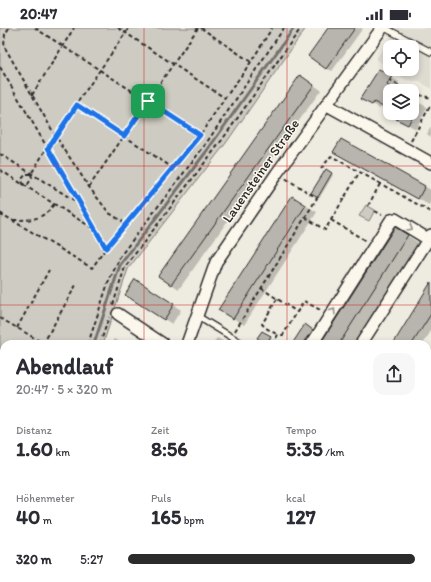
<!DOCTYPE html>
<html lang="de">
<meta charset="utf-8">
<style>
:root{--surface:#fff;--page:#f7f7f7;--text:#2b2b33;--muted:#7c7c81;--accent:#2b2b2b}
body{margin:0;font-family:Itim,sans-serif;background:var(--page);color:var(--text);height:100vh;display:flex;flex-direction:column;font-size:15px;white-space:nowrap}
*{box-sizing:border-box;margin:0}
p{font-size:13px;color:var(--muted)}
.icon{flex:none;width:22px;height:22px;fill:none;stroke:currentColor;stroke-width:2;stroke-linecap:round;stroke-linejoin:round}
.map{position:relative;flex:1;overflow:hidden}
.side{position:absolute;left:0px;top:312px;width:431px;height:242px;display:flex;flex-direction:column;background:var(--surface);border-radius:12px 12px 0 0;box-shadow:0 2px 6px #0003}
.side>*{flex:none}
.buttons{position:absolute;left:383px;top:12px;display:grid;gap:8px}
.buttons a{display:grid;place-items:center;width:36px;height:36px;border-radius:8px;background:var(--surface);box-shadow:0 2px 6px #0003;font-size:20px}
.pin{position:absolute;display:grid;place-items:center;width:34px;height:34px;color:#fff;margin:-17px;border-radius:8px;box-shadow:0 2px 6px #0006}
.round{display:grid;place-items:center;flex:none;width:42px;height:42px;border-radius:12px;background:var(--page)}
.summary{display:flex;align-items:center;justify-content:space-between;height:68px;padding:0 16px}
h1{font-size:22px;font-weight:800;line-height:30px}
.figures{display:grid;grid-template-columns:repeat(3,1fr);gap:6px;height:68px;padding:4px 16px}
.figures div{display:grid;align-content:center}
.figures b{font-size:20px;font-weight:800}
.figures small{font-size:11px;font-weight:400}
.figures p{font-size:11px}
ul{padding:0 16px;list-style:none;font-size:13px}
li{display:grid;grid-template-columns:64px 48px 1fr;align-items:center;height:30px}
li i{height:10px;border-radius:5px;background:var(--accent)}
.status{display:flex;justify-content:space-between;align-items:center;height:28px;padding:0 20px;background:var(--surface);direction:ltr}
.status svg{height:11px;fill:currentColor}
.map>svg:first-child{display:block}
.built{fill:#dedbd1}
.green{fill:#cecbc2;stroke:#7c7b76}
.shadow{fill:#0003}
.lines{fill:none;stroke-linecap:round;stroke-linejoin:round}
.stream{stroke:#74726e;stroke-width:3}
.building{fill:#b8b5ae;stroke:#2b2b2b}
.lane-casing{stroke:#2b2b2b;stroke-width:8}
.street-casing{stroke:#2b2b2b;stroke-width:14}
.path{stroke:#2b2b2b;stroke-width:2;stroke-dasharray:4 3;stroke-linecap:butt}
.lane{stroke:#fbf7ec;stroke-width:5.5}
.street{stroke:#fbf7ec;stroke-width:11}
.oneway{stroke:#93918c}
.route-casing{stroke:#fff;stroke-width:8}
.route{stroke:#1a73e8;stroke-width:5}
.grid{fill:none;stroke:#d62828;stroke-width:1;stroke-opacity:0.55}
.labels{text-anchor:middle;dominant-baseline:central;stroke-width:3;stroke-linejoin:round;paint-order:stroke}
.street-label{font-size:14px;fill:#2b2b2b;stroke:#fbf7ec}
</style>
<div class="status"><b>20:47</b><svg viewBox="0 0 49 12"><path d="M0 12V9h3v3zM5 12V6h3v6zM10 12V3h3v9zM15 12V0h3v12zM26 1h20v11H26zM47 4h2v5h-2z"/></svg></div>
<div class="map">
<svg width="431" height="554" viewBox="0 0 431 554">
<rect width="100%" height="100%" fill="#eeebe0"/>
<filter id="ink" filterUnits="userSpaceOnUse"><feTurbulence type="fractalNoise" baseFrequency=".025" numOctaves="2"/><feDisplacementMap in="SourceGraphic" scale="8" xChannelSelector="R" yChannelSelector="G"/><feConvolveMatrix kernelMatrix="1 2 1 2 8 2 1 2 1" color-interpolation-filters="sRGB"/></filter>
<g filter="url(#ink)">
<g class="built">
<path d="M397,0H431V60L419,54L406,52L390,41H412V19H390V41L376,31Z"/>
<path d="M427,484L431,487V542L427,548Z"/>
<path d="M318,550H426L423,554H324Z"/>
</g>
<g class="green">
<path d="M0,0H306L226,115L128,241L103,316H4V342L0,339Z"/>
<path d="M366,177L375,182L369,193L359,188Z"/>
</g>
<g class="shadow">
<path d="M329,0H363L332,43L326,40Z"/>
<path d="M380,43L399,54L394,62L396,63H390V82L382,78L380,81L362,70Z"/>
<path d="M308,53L321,62L179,261L159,248Z"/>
<path d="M412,71L427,79L416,101L405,95L399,87L395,85H412Z"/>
<path d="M431,99V109L427,106Z"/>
<path d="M341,112L431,162V173L429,177L335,124Z"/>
<path d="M326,143L333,147L320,169L313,164Z"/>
<path d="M303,176L317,184L244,297L233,290Z"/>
<path d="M395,200L419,215L354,316H324Z"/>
<path d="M431,256V303L423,316H394Z"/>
<path d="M143,257L181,282L172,296L126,267Z"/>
<path d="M305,298L314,303L305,316H293Z"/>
<path d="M262,304L272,310L268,316L258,310Z"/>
<path d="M217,310L228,316H213Z"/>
<path d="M115,311L123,316H112Z"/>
<path d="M0,344L4,346V353H0Z"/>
<path d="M0,374L4,376V385L0,382Z"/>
<path d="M4,434V446L0,443V440Z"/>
<path d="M431,455V461L428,460Z"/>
<path d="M0,498L4,500V514L0,512Z"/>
<path d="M427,509L431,512V532L427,539Z"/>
<path d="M59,550H82L80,554H65Z"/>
<path d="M167,550H195L202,554H173Z"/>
<path d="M266,550H291L288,554H272Z"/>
<path d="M323,550H422L420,554H329Z"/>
</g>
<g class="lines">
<g class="stream">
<path d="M94,316L120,237L206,124L294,0"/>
<path d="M0,549L4,540"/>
</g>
</g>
<g class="building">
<path d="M328,0H355L326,41L308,28Z"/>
<path d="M379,41L392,48L387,57L390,59V83L374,74L372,77L360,71Z"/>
<path d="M300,47L314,57L171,257L158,248Z"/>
<path d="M399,85H414L408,97L396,91Z"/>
<path d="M341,111L425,158L418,171L333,124Z"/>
<path d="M326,141L332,145L318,169L311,165Z"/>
<path d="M292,168L306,177L233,291L218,282Z"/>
<path d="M395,199L408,207L339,316H320Z"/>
<path d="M135,251L174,276L164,292L125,267Z"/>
<path d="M431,254V286L412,316H393Z"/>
<path d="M305,296L313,302L309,308H308L302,316H292Z"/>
<path d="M262,303L271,308L266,316L257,310Z"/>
</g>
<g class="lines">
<g class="lane-casing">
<g id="lane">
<path d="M385,0L431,24"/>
<path d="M197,288L243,316"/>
</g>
</g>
<g class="street-casing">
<g id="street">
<path d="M327,77L431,135"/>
<path d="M118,286L163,316"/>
<path d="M187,316L216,234L277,145L382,0"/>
<path d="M312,316L391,192L395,191L428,211"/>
<path d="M361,316L431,207"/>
<path d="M0,359L4,361"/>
<path d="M0,407L4,401"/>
<path d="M0,482L4,484"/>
<path d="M427,486L431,488"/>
<path d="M109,550L115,554"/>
<path d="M214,550L221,554"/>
<path d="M94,554L97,550"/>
<path d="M244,554L247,550"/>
</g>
</g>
<g class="path">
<path d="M9,0L5,6L4,18L55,107L89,159L109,185L127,196"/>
<path d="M35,0L200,107"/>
<path d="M118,0L225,70"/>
<path d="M201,0L251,34"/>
<path d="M0,39L106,220"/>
<path d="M389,52L409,63"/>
<path d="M412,65L431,70"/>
<path d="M32,67L74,0"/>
<path d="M77,77L173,140"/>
<path d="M411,113L431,76"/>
<path d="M0,126L80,176"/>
<path d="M321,141L331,128L431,184"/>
<path d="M0,142L94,201"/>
<path d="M31,146H26L22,151L23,156H28L32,150L31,146L55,107L129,0"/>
<path d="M89,159L198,0"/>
<path d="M368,178L380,156"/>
<path d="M375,183L382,187"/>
<path d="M0,185L92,240L106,220L200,107L225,70L251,34L272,0"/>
<path d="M0,187L5,189"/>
<path d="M305,189L325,202L359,145"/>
<path d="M13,192C32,192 43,192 54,176"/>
<path d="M331,192L366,213"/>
<path d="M261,260L297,284"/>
<path d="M277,271L262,296L266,300L278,307"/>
<path d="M113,277L125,239L222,112L301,0"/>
<path d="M0,290L45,316"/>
<path d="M17,300L49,242"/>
<path d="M235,303L317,170L285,150"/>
<path d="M43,316L76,257"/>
<path d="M88,316L108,255L121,227L205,117L284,0"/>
<path d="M100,316L109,289"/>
<path d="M272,316L278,307H283L304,273L322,283"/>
<path d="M4,554L6,550"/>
</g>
<use href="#lane" class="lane"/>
<use href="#street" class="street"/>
</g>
<defs><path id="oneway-chevron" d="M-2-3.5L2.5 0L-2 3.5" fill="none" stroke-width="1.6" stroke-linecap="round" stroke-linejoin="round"/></defs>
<g class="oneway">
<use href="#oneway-chevron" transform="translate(410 200) rotate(31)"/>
<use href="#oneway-chevron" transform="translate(333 283) rotate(-57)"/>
</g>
</g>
<g class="lines" filter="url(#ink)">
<g class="route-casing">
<path id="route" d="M148,73L200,107L106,220L48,120L77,77L124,108Z"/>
</g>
<use href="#route" class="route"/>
</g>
<path class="grid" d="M144,0V316M287,0V316M0,138H431M0,277H431M0,416H4M427,416H431M144,550V554M287,550V554"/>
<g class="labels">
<g class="street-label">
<text transform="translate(261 143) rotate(-55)">Lauensteiner Straße</text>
</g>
</g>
</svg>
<div class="buttons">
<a><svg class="icon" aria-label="locate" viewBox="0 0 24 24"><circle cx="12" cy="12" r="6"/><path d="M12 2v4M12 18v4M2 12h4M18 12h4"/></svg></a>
<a><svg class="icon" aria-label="layers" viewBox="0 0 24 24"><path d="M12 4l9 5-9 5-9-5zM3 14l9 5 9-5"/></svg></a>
</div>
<div class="pin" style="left:148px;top:73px;background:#1e9e55"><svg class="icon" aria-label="arrive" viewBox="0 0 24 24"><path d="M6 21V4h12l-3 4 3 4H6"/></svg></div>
<section class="side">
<div class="summary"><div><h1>Abendlauf</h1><p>20:47 · 5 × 320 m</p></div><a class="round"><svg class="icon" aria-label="share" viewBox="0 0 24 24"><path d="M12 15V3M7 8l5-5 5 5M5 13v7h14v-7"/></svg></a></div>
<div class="figures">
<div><p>Distanz</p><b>1.60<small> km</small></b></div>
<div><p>Zeit</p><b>8:56</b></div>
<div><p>Tempo</p><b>5:35<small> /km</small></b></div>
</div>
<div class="figures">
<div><p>Höhenmeter</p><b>40<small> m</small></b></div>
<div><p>Puls</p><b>165<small> bpm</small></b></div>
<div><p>kcal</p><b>127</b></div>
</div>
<ul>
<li><b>320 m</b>5:27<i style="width:100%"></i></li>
</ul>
</section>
</div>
